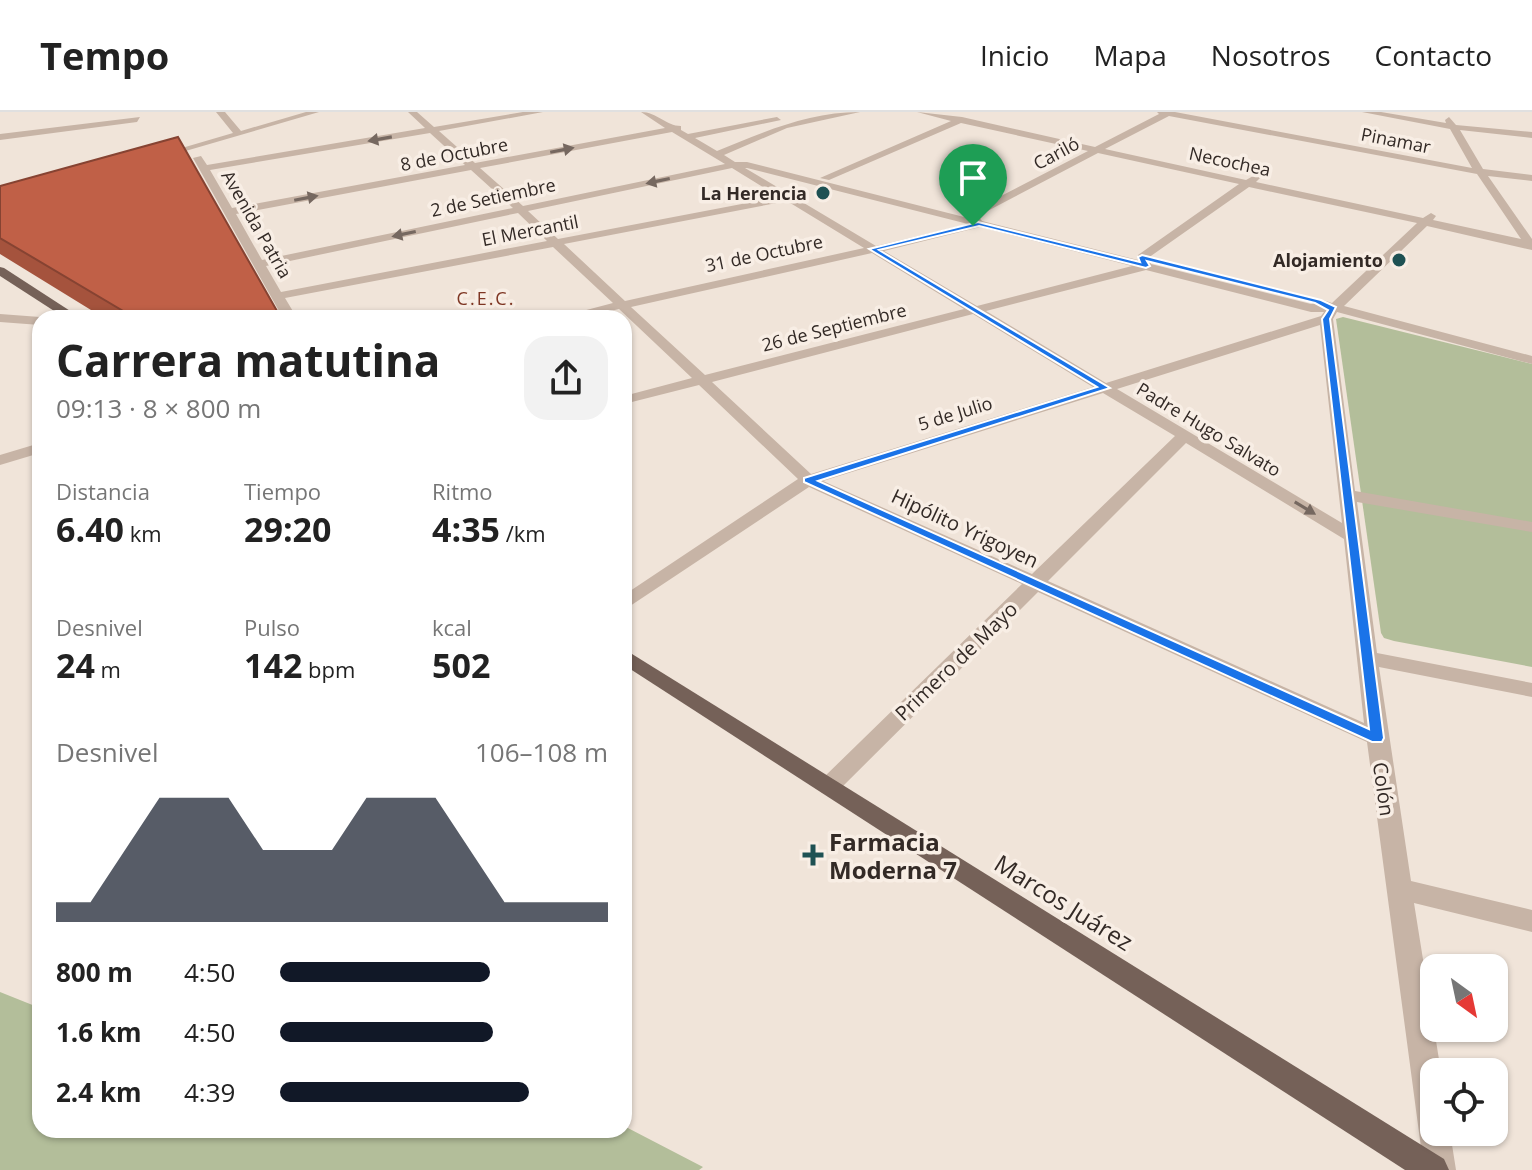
<!DOCTYPE html>
<html lang="es">
<meta charset="utf-8">
<style>
:root{--surface:#fff;--page:#f2f2f2;--text:#222;--muted:#767676;--line:#e0e0e0;--accent:#111827}
body{margin:0;font-family:"Open Sans",sans-serif;background:var(--page);color:var(--text);height:100vh;display:flex;flex-direction:column;font-size:30px;white-space:nowrap}
*{box-sizing:border-box;margin:0}
p{font-size:26px;color:var(--muted)}
.icon{flex:none;width:44px;height:44px;fill:none;stroke:currentColor;stroke-width:2;stroke-linecap:round;stroke-linejoin:round}
.map{position:relative;flex:1;overflow:hidden}
.details{position:absolute;left:32px;top:198px;width:600px;height:828px;display:flex;flex-direction:column;background:var(--surface);border-radius:24px;box-shadow:0 2px 6px #0004}
.details>*{flex:none}
.needle{width:52px;rotate:147deg}
.fabs{position:absolute;left:1420px;top:842px;display:grid;gap:16px}
.fabs a{display:grid;place-items:center;width:88px;height:88px;border-radius:16px;background:var(--surface);box-shadow:0 2px 6px #0004;font-size:40px}
.pin{position:absolute;display:grid;place-items:center;width:68px;height:68px;color:#fff;margin:-82px -34px;border-radius:50% 50% 50% 0;rotate:-45deg;box-shadow:0 0 8px #0007}
.pin .icon{rotate:45deg}
.round{display:grid;place-items:center;flex:none;width:84px;height:84px;border-radius:24px;background:var(--page)}
.summary{display:flex;align-items:center;justify-content:space-between;height:136px;padding:0 24px}
h1{font-size:44px;font-weight:700;line-height:60px}
.stats{display:grid;grid-template-columns:repeat(3,1fr);gap:12px;height:136px;padding:8px 24px}
.stats div{display:grid;align-content:center}
.stats b{font-size:34px;font-weight:700}
.stats small{font-size:22px;font-weight:400}
.stats p{font-size:22px}
.chart{height:224px;padding:16px 24px}
.chart p{display:flex;justify-content:space-between}
.chart svg{width:100%;height:144px;margin-top:8px;fill:var(--accent);opacity:.7}
ul{padding:0 24px;list-style:none;font-size:26px}
li{display:grid;grid-template-columns:128px 96px 1fr;align-items:center;height:60px}
li i{height:20px;border-radius:10px;background:var(--accent)}
header{display:flex;align-items:center;gap:48px;box-sizing:border-box;height:112px;padding:0 40px;background:var(--surface);border-bottom:2px solid var(--line)}
header strong{font-size:38px}
nav{display:flex;gap:44px;margin-inline-start:auto;font-size:28px}
.map>svg:first-child{display:block}
.green{fill:#b3be9a}
.lines{fill:none;stroke-linecap:round;stroke-linejoin:round}
.minor{fill:#c7b4a6;fill-rule:evenodd}
.major{fill:#756158;fill-rule:evenodd}
.wall{fill:#a5533d}
.building{fill:#c06047;stroke:#864332;stroke-width:2}
.oneway{fill:#766860}
.route{fill:#1a73e8;stroke:#fff;stroke-width:2;fill-rule:evenodd}
.poi-dot{fill:#1e5153;stroke:#f8eee5;stroke-width:3}
.labels{text-anchor:middle;dominant-baseline:central;stroke-width:7;stroke-linejoin:round;paint-order:stroke}
.far-street-label{font-size:18px;fill:#332a26;stroke:#f8eee5}
.far-poi-label{font-size:18px;font-weight:bold;fill:#332a26;stroke:#f8eee5;text-anchor:end}
.far-neighbourhood-label{font-size:18px;letter-spacing:2px;fill:#7e3623;stroke:#f8eee5}
.street-label{font-size:20px;fill:#332a26;stroke:#f8eee5}
.near-poi-label{font-size:24px;font-weight:bold;fill:#332a26;stroke:#f8eee5;text-anchor:start}
.near-street-label{font-size:24px;fill:#332a26;stroke:#f8eee5}
</style>
<header>
<strong>Tempo</strong>
<nav><a>Inicio</a><a>Mapa</a><a>Nosotros</a><a>Contacto</a></nav>
</header>
<div class="map">
<svg width="1532" height="1058" viewBox="0 0 1532 1058">
<rect width="100%" height="100%" fill="#f0e4d9"/>
<g class="green">
<path d="M1343,205L1532,252V555L1394,529L1384,526L1381,521L1336,207Z"/>
<path d="M0,880L40,896V1018H624V1014L703,1055L699,1058H0Z"/>
</g>
<g class="lines">
<g class="minor">
<path d="M216,0H225L241,19L306,0H319L158,47V43L233,21Z"/>
<path d="M408,0H417L434,15L523,0H543L439,19L475,51L665,16L641,0C657,0 666,14 681,14V18L688,22L777,5L781,8L695,26L717,39C763,20 809,0 860,0L787,16L724,43L735,50H747L968,106V101L1088,39L961,11L829,68L820,66L951,9L917,0L962,5L1095,35L1159,2L1157,0H1175L1472,56L1450,17L1362,0H1381L1446,11L1445,8L1449,5L1456,13L1532,20V26L1460,18L1483,57L1532,63V69L1488,64L1532,127V138L1427,114L1344,194L1532,244V252L1337,200L1333,207L1355,379L1532,410V420L1357,390L1377,541L1532,571V585L1379,555L1411,769L1532,798V820L1414,791L1441,960H1434V1020H1450L1456,1058H1424L1367,630L1038,480L837,680L829,683L821,680L817,674L821,668L1022,472L809,375L624,498V483L798,367L699,273L624,292V284L692,266L619,197L581,206H556L613,191L553,135L285,186L297,206H283L193,46L201,44L207,53L425,16ZM1169,4L1477,62L1521,127L1433,108L1436,104L1431,101L1423,106L1256,70L1260,66L1255,63L1246,68L1105,37ZM672,20L725,52L523,94L480,56ZM430,21L465,53L232,96L210,58ZM1098,41L1239,72L1138,143V148L982,109L978,104ZM732,56L779,85L558,127L528,99ZM745,56H747L968,112L876,134ZM471,58L513,96L262,148L236,102ZM1249,75L1417,111L1332,191L1323,188L1311,192L1151,152L1148,146ZM787,89L864,136L625,189L564,132ZM518,101L547,129L281,180L266,154ZM980,115L1132,154L977,194L884,139ZM872,141L964,197L705,263L631,195ZM1146,158L1311,200H1324L1321,204L1106,271L986,199ZM973,202L1093,275L811,362L712,270ZM1320,213L1342,411L1117,277ZM1103,281L1175,324L1032,462L823,369ZM1186,331L1344,427L1364,611L1048,469Z"/>
<path d="M140,5L137,10L0,28V22Z"/>
<path d="M0,202L40,205L44,206H40V213L0,210Z"/>
<path d="M40,331V341L0,353V343Z"/>
</g>
<g class="major">
<path d="M0,155L4,156L81,206H65L0,164Z"/>
<path d="M624,537L1444,1047L1449,1058H1405L624,553Z"/>
</g>
</g>
<path class="wall" d="M0,74L281,206H104L0,142Z"/>
<path class="building" d="M178,25L281,206H135L0,126V74Z"/>
<defs><path id="oneway-solid" d="M-6-.8H1V-3.2L6.5 0L1 3.2V.8H-6Z" transform="scale(2)"/></defs>
<g class="oneway">
<use href="#oneway-solid" transform="translate(380 27) rotate(170)"/>
<use href="#oneway-solid" transform="translate(562 38) rotate(-11)"/>
<use href="#oneway-solid" transform="translate(658 69) rotate(168)"/>
<use href="#oneway-solid" transform="translate(306 86) rotate(-11)"/>
<use href="#oneway-solid" transform="translate(404 122) rotate(168)"/>
<use href="#oneway-solid" transform="translate(1305 396) rotate(31)"/>
</g>
<path class="route" d="M978,110L1140,150L1138,145L1142,143L1321,188L1336,195L1330,207L1384,626L1382,630H1372L804,370V366L1097,275L869,137ZM979,114L1146,156L1150,154L1147,149L1315,191L1328,198L1322,207L1369,617L818,369L1110,276L879,138Z"/>
<g class="poi-dot">
<circle cx="823" cy="81" r="8"/>
<circle cx="1399" cy="148" r="8"/>
<path d="M809 731h8v8h8v8h-8v8h-8v-8h-8v-8h8z"/>
</g>
<g class="labels">
<g class="far-street-label">
<text transform="translate(1396 28) rotate(11)">Pinamar</text>
<text transform="translate(1056 41) rotate(-28)">Cariló</text>
<text transform="translate(454 42) rotate(-11)">8 de Octubre</text>
<text transform="translate(1230 49) rotate(12)">Necochea</text>
<text transform="translate(493 85) rotate(-12)">2 de Setiembre</text>
<text transform="translate(257 112) rotate(60)">Avenida Patria</text>
<text transform="translate(530 118) rotate(-11)">El Mercantil</text>
<text transform="translate(764 141) rotate(-12)">31 de Octubre</text>
<text transform="translate(834 215) rotate(-14)">26 de Septiembre</text>
<text transform="translate(955 301) rotate(-17)">5 de Julio</text>
<text transform="translate(1209 317) rotate(31)">Padre Hugo Salvato</text>
</g>
<g class="far-poi-label">
<text x="807" y="81">La Herencia</text>
<text x="1383" y="148">Alojamiento</text>
</g>
<g class="far-neighbourhood-label">
<text x="486" y="186">C.E.C.</text>
</g>
<g class="street-label">
<text transform="translate(965 416) rotate(25)">Hipólito Yrigoyen</text>
<text transform="translate(956 549) rotate(-44)">Primero de Mayo</text>
<text transform="translate(1384 677) rotate(82)">Colón</text>
</g>
<g class="near-poi-label">
<text x="829" y="729">Farmacia<tspan x="829" dy="28">Moderna 7</tspan></text>
</g>
<g class="near-street-label">
<text transform="translate(1064 790) rotate(32)">Marcos Juárez</text>
</g>
</g>
</svg>
<div class="fabs">
<a><svg class="needle" viewBox="-14 -14 28 28"><path d="M0-13l5 13h-10z" fill="#e53935"/><path d="M0 13l5-13h-10z" fill="#767676"/></svg></a>
<a><svg class="icon" aria-label="locate" viewBox="0 0 24 24"><circle cx="12" cy="12" r="6"/><path d="M12 2v4M12 18v4M2 12h4M18 12h4"/></svg></a>
</div>
<div class="pin" style="left:973px;top:114px;background:#1e9e55"><svg class="icon" aria-label="arrive" viewBox="0 0 24 24"><path d="M6 21V4h12l-3 4 3 4H6"/></svg></div>
<section class="details">
<div class="summary"><div><h1>Carrera matutina</h1><p>09:13 · 8 × 800 m</p></div><a class="round"><svg class="icon" aria-label="share" viewBox="0 0 24 24"><path d="M12 15V3M7 8l5-5 5 5M5 13v7h14v-7"/></svg></a></div>
<div class="stats">
<div><p>Distancia</p><b>6.40<small> km</small></b></div>
<div><p>Tiempo</p><b>29:20</b></div>
<div><p>Ritmo</p><b>4:35<small> /km</small></b></div>
</div>
<div class="stats">
<div><p>Desnivel</p><b>24<small> m</small></b></div>
<div><p>Pulso</p><b>142<small> bpm</small></b></div>
<div><p>kcal</p><b>502</b></div>
</div>
<div class="chart"><p><span>Desnivel</span>106–108 m</p>
<svg viewBox="0 0 160 44" preserveAspectRatio="none"><path d="M0 44V38L10 38L20 22L30 6L40 6L50 6L60 22L70 22L80 22L90 6L100 6L110 6L120 22L130 38L140 38L150 38L160 38V44z"/></svg>
</div>
<ul>
<li><b>800 m</b>4:50<i style="width:64%"></i></li>
<li><b>1.6 km</b>4:50<i style="width:65%"></i></li>
<li><b>2.4 km</b>4:39<i style="width:76%"></i></li>
</ul>
</section>
</div>
